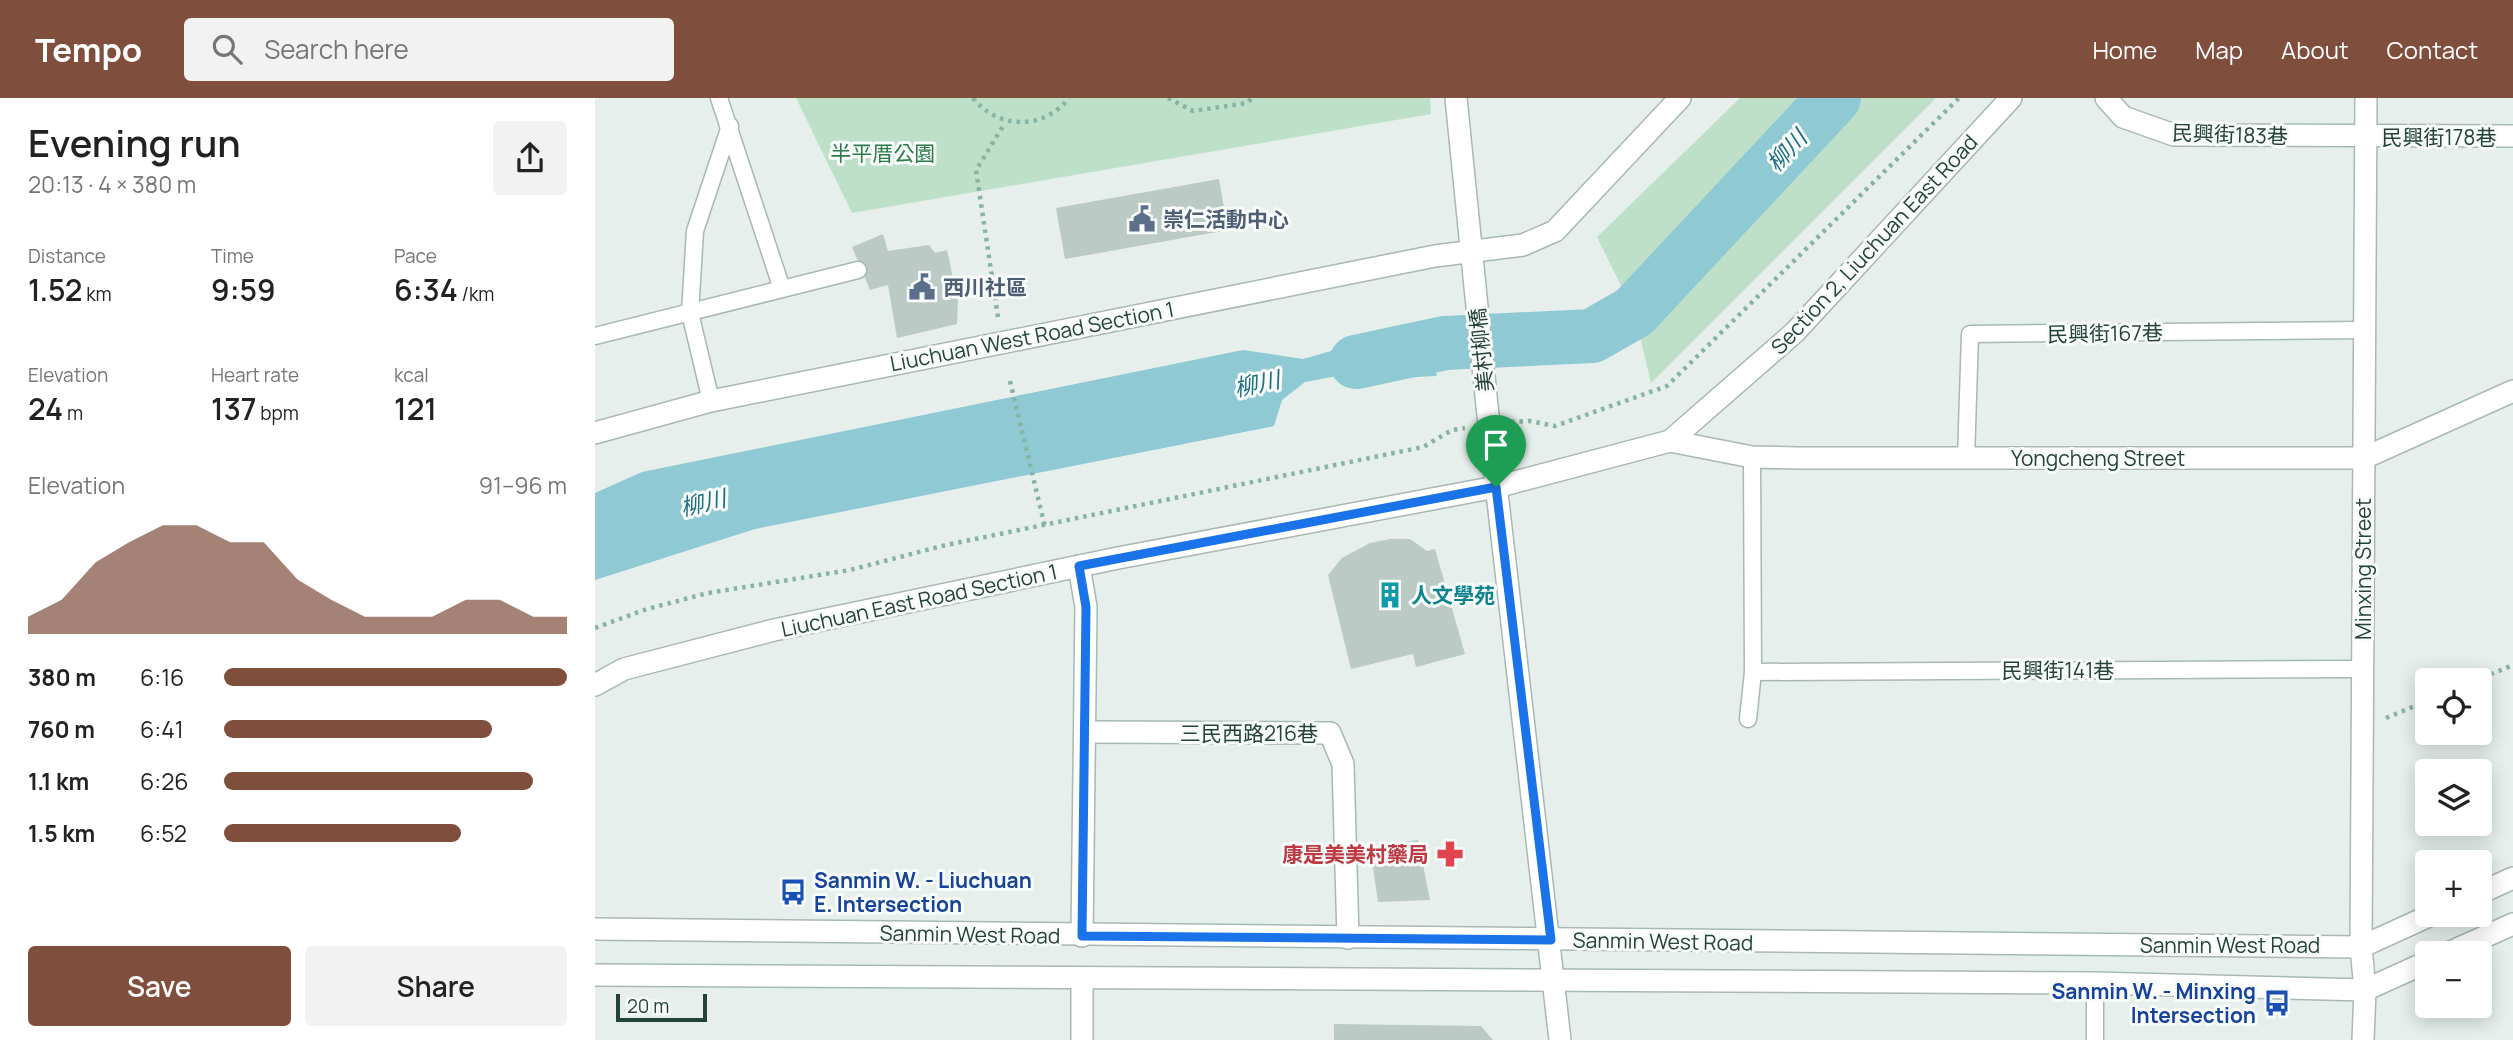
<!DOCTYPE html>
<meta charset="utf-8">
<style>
:root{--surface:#fff;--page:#f2f2f2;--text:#222;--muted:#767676;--accent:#804e3d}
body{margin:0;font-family:Manrope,"Noto Sans TC",sans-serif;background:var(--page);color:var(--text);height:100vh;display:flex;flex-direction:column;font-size:26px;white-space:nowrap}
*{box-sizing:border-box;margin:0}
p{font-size:23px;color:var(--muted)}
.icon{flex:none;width:38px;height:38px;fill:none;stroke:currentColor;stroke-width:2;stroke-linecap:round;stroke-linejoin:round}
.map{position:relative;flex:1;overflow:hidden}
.details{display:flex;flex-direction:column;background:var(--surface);width:595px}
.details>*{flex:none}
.buttons{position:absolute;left:1820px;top:570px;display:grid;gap:14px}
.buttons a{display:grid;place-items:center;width:77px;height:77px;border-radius:7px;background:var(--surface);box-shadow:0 4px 18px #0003;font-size:35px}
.scale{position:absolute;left:21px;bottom:18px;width:91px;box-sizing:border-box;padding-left:7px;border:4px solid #24423a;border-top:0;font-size:19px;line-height:24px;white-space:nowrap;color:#24423a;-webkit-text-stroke:5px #f7fbf9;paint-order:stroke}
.pin{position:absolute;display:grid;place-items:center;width:60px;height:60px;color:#fff;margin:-72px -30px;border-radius:50% 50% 50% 0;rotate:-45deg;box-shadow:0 0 7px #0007}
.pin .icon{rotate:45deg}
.round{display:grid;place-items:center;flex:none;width:74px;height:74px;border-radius:7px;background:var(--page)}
.summary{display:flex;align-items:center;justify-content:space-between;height:119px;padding:0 28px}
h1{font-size:38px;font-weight:600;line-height:52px}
.stats{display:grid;grid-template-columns:repeat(3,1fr);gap:10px;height:119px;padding:7px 28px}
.stats div{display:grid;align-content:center}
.stats b{font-size:30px;font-weight:600}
.stats small{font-size:19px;font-weight:400}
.stats p{font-size:19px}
.chart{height:196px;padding:14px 28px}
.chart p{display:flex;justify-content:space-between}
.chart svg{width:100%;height:126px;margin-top:7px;fill:var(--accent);opacity:.7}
.primary-button{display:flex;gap:14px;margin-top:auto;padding:14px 28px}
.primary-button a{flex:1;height:80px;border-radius:7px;background:var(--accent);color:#fff;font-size:28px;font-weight:600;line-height:80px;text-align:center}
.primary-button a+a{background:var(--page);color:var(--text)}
ul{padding:0 28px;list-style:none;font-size:23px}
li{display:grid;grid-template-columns:112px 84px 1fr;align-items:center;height:52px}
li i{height:18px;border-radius:9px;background:var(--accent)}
header{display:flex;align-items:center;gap:42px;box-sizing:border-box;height:98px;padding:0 35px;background:var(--accent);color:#fff}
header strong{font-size:33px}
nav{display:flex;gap:38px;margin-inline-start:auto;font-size:24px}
.search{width:490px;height:63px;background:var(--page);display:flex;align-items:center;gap:18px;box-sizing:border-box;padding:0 24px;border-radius:7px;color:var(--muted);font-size:26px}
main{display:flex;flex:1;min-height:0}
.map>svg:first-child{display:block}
.green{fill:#bfe0c8}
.water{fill:#8ec9d4}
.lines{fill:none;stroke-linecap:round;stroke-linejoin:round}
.river{stroke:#8ec9d4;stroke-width:54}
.building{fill:#bbcac4}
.service-casing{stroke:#a8b8b2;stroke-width:19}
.minor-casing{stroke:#a8b8b2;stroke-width:24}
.tertiary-casing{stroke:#a8b8b2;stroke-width:24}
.path{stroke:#86b3a5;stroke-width:4.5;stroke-dasharray:3.5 5;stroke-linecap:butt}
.service{stroke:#fff;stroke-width:16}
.minor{stroke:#fff;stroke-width:21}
.tertiary{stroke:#fff;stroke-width:21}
.route-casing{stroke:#fff;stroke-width:14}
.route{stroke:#1a73e8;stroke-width:9}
.labels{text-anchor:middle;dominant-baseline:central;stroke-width:6;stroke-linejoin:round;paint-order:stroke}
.street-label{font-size:21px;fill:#24423a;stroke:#f7fbf9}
.park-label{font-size:21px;fill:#2d7a4b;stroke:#f7fbf9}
.service-label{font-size:21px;font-weight:bold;fill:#4e5e75;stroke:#f7fbf9;text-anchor:start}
.culture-label{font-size:21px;font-weight:bold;fill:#0d838f;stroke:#f7fbf9;text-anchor:start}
.health-label{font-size:21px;font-weight:bold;fill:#be3a42;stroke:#f7fbf9;text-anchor:end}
.transit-label{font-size:21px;font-weight:bold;fill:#164399;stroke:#f7fbf9;text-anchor:start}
.water-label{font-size:23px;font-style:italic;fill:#1c6f80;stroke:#f7fbf9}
</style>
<header>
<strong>Tempo</strong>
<div class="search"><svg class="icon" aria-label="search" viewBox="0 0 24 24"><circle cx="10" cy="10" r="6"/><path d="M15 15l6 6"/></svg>Search here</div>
<nav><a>Home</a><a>Map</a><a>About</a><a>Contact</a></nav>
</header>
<main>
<section class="details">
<div class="summary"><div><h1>Evening run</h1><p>20:13 · 4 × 380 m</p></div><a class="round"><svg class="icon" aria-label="share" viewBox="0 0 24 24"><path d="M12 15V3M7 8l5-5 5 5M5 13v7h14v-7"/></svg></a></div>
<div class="stats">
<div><p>Distance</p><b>1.52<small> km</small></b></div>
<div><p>Time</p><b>9:59</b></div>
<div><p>Pace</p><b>6:34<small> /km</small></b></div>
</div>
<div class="stats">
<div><p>Elevation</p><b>24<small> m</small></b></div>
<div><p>Heart rate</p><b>137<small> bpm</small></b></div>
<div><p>kcal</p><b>121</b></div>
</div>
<div class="chart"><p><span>Elevation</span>91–96 m</p>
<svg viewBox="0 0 160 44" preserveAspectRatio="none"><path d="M0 44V38L10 32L20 19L30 12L40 6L50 6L60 12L70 12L80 25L90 32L100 38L110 38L120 38L130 32L140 32L150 38L160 38V44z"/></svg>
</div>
<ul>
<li><b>380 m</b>6:16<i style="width:100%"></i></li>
<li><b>760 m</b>6:41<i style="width:78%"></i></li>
<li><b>1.1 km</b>6:26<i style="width:90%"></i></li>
<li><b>1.5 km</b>6:52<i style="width:69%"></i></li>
</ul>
<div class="primary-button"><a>Save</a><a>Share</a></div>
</section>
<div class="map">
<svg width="1918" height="942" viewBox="0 0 1918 942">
<rect width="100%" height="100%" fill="#e6efeb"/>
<g class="green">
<path d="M201,0H835L836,16L257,115Z"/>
<path d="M1145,0H1341L1056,285L1039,214L1002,139Z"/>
</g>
<path class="water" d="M828,237L842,278L778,281L742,278L710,284L687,302L679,328L160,431L0,482V395L47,374L648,252L708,261L743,251Z"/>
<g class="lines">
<path class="river" d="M761,264L850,245L997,238L1039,214L1239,0"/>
</g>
<g class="building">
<path d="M624,81L633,132L470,161L461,110Z"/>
<path d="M288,136L293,153L334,147L340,155L352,152L363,203L362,226L302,240L293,187L275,192L257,149Z"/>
<path d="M795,441H815L832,453L840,451L870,556L821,569L818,556L756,571L733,477L747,460L775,445Z"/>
<path d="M823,742L835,802L783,804L775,749Z"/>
<path d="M739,926L886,928L898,942H739Z"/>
</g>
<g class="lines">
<g class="service-casing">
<g id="service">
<path d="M124,0L187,191"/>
<path d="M0,238L263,172"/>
<path d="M116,303L95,215L100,133L135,28"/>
<path d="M1371,361L1375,236L1770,232"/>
<path d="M1158,574L1767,571"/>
<path d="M1153,621L1158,574L1157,359"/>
<path d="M1500,885V942"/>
</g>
</g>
<g class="minor-casing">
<g id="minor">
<path d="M1511,0L1528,19L1579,37L1918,38"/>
<path d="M0,335L116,303L840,158L928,147L960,133L1085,0"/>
<path d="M1075,343L1157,359L1202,360H1769L1918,293"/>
<path d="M484,468L491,509L487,838"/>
<path d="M0,587L29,571L179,532L523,460L901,389L1075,343L1200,234L1416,0"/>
<path d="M491,634L735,635L748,666L753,840"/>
<path d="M487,880V942"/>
<path d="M1768,942L1770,892L1766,849L1771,0"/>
</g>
</g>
<g class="tertiary-casing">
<g id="tertiary">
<path d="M861,0L892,308L965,942"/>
<path d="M1885,795L1918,780"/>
<path d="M0,831L1766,849L1836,817"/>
<path d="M1851,856L1918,826"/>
<path d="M0,877L1500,885L1770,892L1832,864"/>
</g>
</g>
<g class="path">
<path d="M378,0C403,32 449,32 474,0"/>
<path d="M573,0L598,13L652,5L657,0"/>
<path d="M403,219L381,72L410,25"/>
<path d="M415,283L450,429"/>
<path d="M916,324L935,323L960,328L1072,288L1364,0"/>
<path d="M0,530L52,511L113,495L255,472L351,447L828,349L857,332L870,330"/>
<path d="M1880,583L1918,567"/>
<path d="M1791,620L1832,603"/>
</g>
<use href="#service" class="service"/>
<use href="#minor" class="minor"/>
<use href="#tertiary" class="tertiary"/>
</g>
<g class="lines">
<g class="route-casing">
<path id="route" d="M901,389L956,842L487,838L491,509L484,468Z"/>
</g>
<use href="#route" class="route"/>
</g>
<defs>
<g id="civic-bare" transform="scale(2.1)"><path d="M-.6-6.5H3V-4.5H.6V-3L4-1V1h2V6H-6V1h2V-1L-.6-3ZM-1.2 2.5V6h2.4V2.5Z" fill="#5c6f8a" stroke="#f7fbf9" stroke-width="2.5" paint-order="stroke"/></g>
<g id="building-bare" transform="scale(2.1)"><path d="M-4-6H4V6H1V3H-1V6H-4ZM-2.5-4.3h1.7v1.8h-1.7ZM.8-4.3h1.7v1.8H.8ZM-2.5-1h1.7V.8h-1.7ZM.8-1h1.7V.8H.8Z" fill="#0f9aa8" stroke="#f7fbf9" stroke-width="2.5" paint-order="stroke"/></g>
<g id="pharmacy-bare" transform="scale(2.1)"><path d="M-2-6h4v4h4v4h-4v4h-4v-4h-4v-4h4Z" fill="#e0444e" stroke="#f7fbf9" stroke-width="2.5" paint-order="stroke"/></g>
<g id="bus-bare" transform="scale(2.1)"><path d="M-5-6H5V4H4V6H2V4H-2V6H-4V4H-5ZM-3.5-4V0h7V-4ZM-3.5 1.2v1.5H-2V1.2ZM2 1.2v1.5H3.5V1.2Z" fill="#1a4fb4" stroke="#f7fbf9" stroke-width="2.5" paint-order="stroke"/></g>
</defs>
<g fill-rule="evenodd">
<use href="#civic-bare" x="547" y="121"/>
<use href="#civic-bare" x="327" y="189"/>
<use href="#building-bare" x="795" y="497"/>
<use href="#pharmacy-bare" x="855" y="756"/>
<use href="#bus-bare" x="198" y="794"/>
<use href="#bus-bare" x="1682" y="905"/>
</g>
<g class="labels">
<g class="street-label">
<text transform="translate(1635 36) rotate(2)">民興街183巷</text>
<text x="1844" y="39">民興街178巷</text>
<text transform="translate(1279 146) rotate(-47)">Section 2, Liuchuan East Road</text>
<text transform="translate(1510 235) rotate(-1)">民興街167巷</text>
<text transform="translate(437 238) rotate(-11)">Liuchuan West Road Section 1</text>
<text transform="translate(886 252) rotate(-96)">美村柳橋</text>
<text x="1503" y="360">Yongcheng Street</text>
<text transform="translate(1768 471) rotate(-90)">Minxing Street</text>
<text transform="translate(324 502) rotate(-12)">Liuchuan East Road Section 1</text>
<text x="1463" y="572">民興街141巷</text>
<text x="654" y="635">三民西路216巷</text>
<text transform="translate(375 836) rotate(1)">Sanmin West Road</text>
<text transform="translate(1068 843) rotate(1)">Sanmin West Road</text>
<text x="1635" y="847">Sanmin West Road</text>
</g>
<g class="park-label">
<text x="288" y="55">半平厝公園</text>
</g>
<g class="service-label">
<text x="568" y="121">崇仁活動中心</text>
<text x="348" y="189">西川社區</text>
</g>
<g class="culture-label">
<text x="816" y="497">人文學苑</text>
</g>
<g class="health-label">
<text x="834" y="756">康是美美村藥局</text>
</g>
<g class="transit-label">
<text x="219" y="782">Sanmin W. - Liuchuan<tspan x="219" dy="24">E. Intersection</tspan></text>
<text x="1661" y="893" text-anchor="end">Sanmin W. - Minxing<tspan x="1661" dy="24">Intersection</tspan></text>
</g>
<g class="water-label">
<text transform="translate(1191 52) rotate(-47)">柳川</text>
<text transform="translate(662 285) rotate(-12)">柳川</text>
<text transform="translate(108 404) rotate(-13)">柳川</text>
</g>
</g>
</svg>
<div class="buttons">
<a><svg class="icon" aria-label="locate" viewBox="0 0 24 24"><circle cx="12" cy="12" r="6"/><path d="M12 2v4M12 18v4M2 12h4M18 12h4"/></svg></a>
<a><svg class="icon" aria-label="layers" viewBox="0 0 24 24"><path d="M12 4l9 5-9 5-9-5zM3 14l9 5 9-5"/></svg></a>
<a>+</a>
<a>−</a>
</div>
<div class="scale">20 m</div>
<div class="pin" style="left:901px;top:389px;background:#1e9e55"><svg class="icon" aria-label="arrive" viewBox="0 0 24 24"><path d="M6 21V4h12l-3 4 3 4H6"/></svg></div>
</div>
</main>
